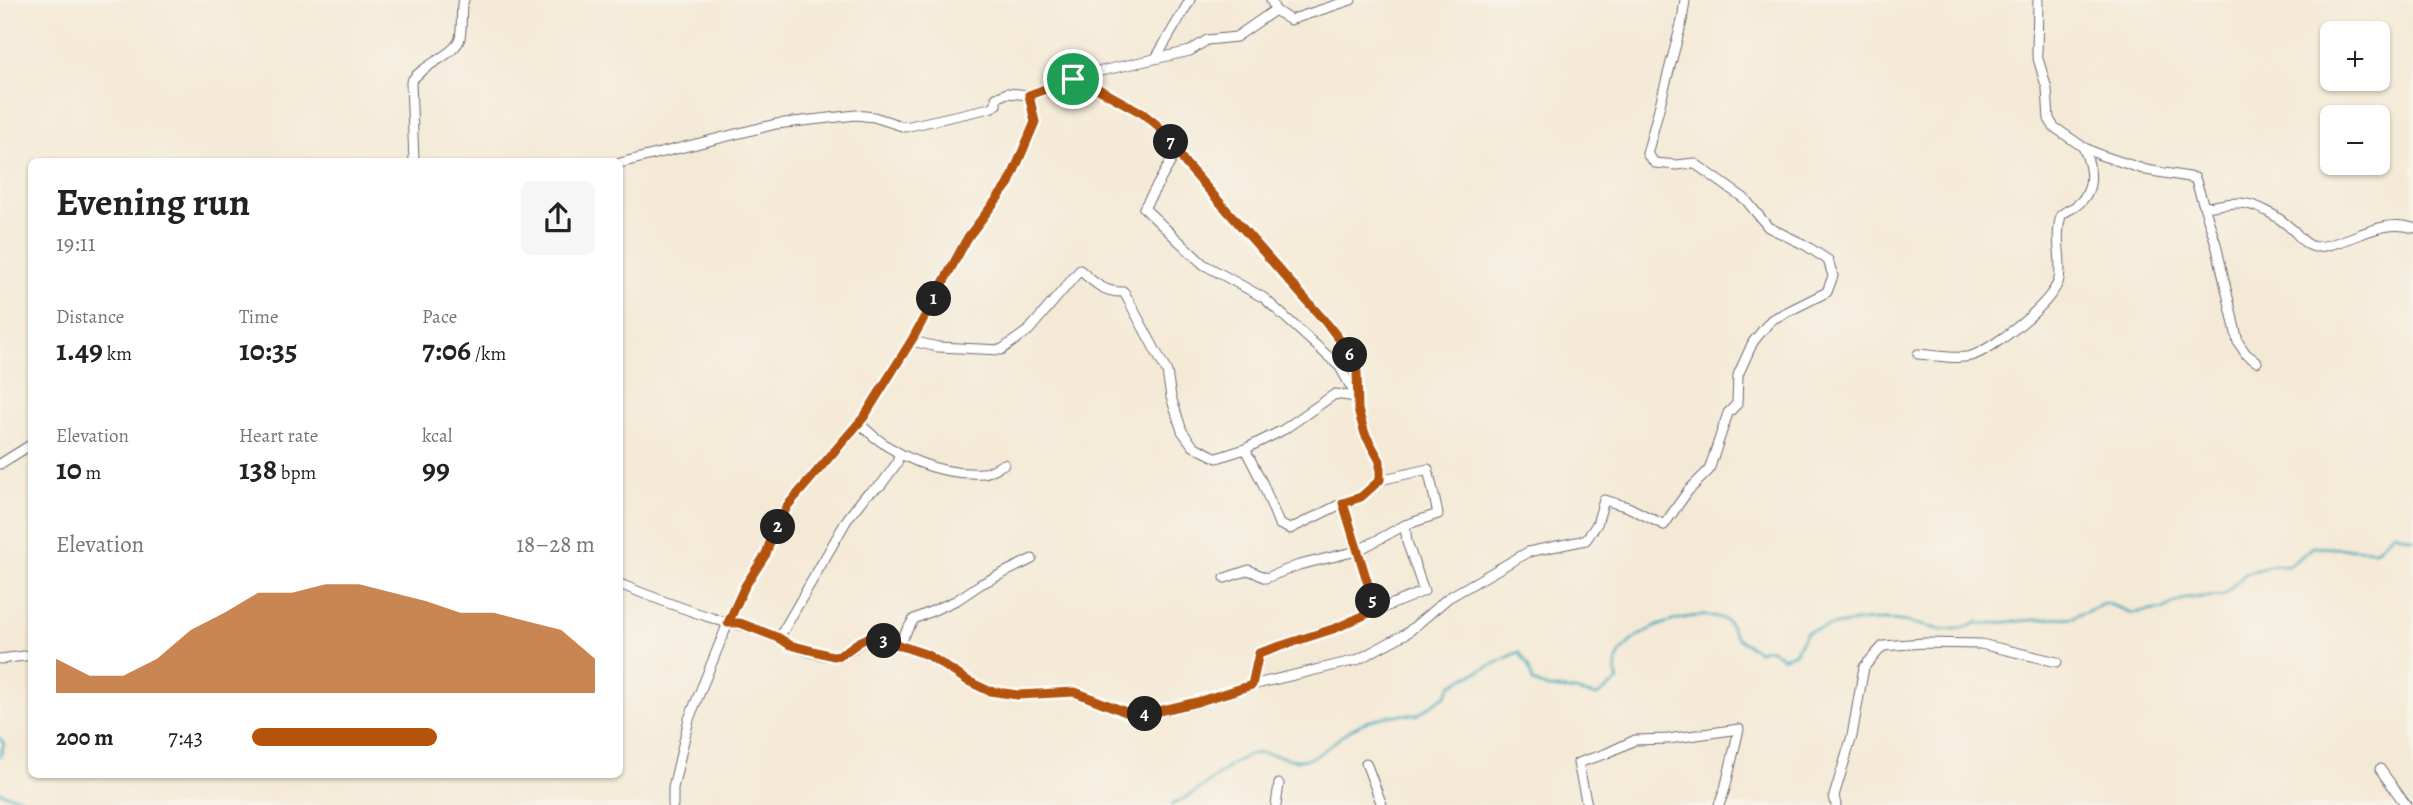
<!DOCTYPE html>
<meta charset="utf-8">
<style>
:root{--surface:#fff;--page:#f6f6f6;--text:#222;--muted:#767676;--accent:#b45309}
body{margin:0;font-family:Alegreya,serif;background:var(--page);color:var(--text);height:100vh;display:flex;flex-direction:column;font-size:26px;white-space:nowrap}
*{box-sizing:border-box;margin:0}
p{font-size:23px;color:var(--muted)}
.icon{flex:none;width:38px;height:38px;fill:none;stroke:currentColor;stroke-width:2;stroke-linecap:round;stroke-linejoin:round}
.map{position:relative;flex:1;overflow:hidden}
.side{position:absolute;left:28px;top:158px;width:595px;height:620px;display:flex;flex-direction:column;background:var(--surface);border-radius:10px;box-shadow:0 2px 5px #0004}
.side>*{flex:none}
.controls{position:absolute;left:2320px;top:21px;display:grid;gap:14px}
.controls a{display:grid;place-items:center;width:70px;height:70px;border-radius:10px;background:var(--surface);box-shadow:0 2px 5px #0004;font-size:35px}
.pin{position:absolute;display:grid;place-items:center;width:60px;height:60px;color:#fff;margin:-30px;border:4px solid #fff;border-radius:50%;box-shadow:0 2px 7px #0007}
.km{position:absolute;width:35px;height:35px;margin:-18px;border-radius:50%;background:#222;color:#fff;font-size:19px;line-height:35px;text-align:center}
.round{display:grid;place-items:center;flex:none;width:74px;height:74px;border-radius:10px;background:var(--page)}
.headline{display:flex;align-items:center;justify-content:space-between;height:119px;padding:0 28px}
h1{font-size:38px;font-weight:700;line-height:52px}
.stats{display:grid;grid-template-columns:repeat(3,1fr);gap:10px;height:119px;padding:7px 28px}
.stats div{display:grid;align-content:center}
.stats b{font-size:30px;font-weight:700}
.stats small{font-size:19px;font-weight:400}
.stats p{font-size:19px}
.chart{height:196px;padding:14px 28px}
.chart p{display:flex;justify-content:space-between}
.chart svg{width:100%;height:126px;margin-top:7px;fill:var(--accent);opacity:.7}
ul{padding:0 28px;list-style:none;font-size:23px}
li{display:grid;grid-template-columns:112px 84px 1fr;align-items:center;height:52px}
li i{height:18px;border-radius:9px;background:var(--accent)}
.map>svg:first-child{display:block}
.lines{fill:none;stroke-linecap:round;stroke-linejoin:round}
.stream{stroke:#3ca9bb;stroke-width:2.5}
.street-casing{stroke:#6c6871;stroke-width:11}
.street{stroke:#fff;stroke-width:9}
.route-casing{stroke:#fff;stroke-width:14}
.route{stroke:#b45309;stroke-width:9}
</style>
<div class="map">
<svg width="2413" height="805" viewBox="0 0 2413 805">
<rect width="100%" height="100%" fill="#f7f3e8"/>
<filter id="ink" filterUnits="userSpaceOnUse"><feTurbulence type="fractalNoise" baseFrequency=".0143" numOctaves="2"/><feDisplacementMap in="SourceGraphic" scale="14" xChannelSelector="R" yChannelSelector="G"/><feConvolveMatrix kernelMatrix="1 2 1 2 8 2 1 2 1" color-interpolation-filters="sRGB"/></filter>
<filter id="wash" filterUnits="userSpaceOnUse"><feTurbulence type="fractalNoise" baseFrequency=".00686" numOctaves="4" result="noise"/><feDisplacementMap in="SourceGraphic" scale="28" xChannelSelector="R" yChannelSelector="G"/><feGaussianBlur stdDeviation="1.57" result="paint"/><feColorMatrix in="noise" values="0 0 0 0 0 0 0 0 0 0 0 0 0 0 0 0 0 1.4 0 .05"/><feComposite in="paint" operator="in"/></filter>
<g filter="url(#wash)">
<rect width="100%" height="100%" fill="#f4e9d5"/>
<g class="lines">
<g class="stream">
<path d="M1981,624L2074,617L2106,603L2132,613L2164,609L2185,598L2223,596L2245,574L2269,566L2290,565L2313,547L2376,550L2394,533L2413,539"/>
<path d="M0,738L4,743L0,756"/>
<path d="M0,792C15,799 29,797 44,805"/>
<path d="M1172,805C1179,800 1188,797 1195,792C1212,782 1239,754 1259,753C1277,752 1292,765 1311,758C1325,752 1334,741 1346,733C1366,718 1393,713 1417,715L1446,695L1452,684L1519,652L1528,665L1533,682L1548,688L1575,691L1597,696L1618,681C1617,677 1615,670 1616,665C1620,631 1696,607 1723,619C1733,623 1731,634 1739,639C1745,644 1752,647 1758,651L1770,648L1782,658L1795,653L1806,632C1832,625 1860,619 1888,620C1927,621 1937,640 1979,622"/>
</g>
</g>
</g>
<g filter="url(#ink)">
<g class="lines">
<g class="street-casing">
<g id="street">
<path d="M1271,0L1275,10L1290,20L1351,0"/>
<path d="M2038,0L2037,55L2047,89L2049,119L2054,127L2083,147L2100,155L2146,170L2195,178L2216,244L2238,342L2246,354L2257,362"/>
<path d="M1156,58L1190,0"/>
<path d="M1177,151L1144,208L1203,264L1264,298L1340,367L1356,396"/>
<path d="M414,161L411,82C421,65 456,55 460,38C462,28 461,16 462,5L464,0"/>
<path d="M620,163L776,124L856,115L874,117L905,127L990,108L996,105V98L1007,93L1029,95L1074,77L1190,51L1207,40L1236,37L1275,10"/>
<path d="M2205,207C2216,206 2227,203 2238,203C2257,203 2279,217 2293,230C2300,237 2304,244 2314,247C2347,246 2380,217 2413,228"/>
<path d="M913,338L916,342L938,347L1001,350L1029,330L1080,270C1094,283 1105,293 1124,292L1167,372L1171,397L1182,431L1193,446L1217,458L1245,449"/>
<path d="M1918,354C1934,355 1955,360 1971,356C1994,349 2054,302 2059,279C2063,258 2054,240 2061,215C2066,211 2071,209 2076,206C2097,190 2092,167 2083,147"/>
<path d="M863,418L862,426C893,456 939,476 983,473C990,473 997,467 1004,464"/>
<path d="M0,464L32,444"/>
<path d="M1343,503L1290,529L1279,524L1262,482L1245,449L1283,430L1335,394L1356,397"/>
<path d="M1225,578L1249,570L1266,578L1299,565L1357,551L1405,525"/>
<path d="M620,584C653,598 687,610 721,621C732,624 742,624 753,628C780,637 805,656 834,656C847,656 860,641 872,636L928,655L968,681L989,691L1018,695L1075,692L1131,714L1142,715L1197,703L1252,685L1260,653L1337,627L1424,591L1407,542L1405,525L1438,514L1428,469L1380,480V461L1365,434L1358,410L1357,371L1346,348L1329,326L1186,164L1156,124L1142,113L1093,86L1078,84L1073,79"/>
<path d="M1376,610L1343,503L1361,497L1380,480"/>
<path d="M779,638L848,518L866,495L881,485L897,463L899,454"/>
<path d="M891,641L902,638L914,619L957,600L981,584L1032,559"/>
<path d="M0,659L32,655"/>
<path d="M1252,685L1357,660L1407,633L1448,598L1528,552L1586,540L1597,524L1604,500L1628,507L1664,525L1688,491L1709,470L1728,413L1737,404L1738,375L1753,342L1771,320L1827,292L1833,276L1828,260L1805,245L1768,227L1745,199L1694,163L1677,165L1655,163L1647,154L1682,21L1685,0"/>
<path d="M1366,763L1382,805"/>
<path d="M2380,769L2406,805"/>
<path d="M673,805V788L689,719L728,623L745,586L766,554L770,539L788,505L864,417L913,338L967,237L1009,183L1035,122L1029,95"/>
<path d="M1276,805L1279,784"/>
<path d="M1587,805L1578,763L1605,754L1635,740L1668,739L1739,729L1725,789L1719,805"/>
<path d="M1836,805L1834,796L1852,736L1864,667L1883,646L1924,643L1981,644L2057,662"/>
</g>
</g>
<use href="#street" class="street"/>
</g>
</g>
<g class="lines" filter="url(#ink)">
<g class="route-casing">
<path id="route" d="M1073,79L1078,84L1093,86L1142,113L1156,124L1186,164L1329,326L1346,348L1357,371L1358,410L1365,434L1380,461V480L1361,497L1343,503L1376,610L1336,628L1259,653L1252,685L1197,702L1142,715L1131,714L1075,692L1018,695L989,691L968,681L928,655L872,636L859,642L841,655L833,656L790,645L779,638L740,623H728L745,586L766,554L771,539L788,505L864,417L913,338L968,237L1009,183L1035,122L1029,95Z"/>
</g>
<use href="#route" class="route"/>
</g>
</svg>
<div class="controls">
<a>+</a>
<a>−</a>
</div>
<div class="pin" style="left:1073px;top:79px;background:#1e9e55"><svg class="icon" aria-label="arrive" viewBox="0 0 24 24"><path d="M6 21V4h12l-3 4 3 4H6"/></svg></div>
<b class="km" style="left:934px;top:299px">1</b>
<b class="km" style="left:778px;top:527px">2</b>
<b class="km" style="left:884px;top:641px">3</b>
<b class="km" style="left:1145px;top:714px">4</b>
<b class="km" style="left:1373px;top:601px">5</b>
<b class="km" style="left:1350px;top:355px">6</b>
<b class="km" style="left:1171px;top:142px">7</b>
<section class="side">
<div class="headline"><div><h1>Evening run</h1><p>19:11</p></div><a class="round"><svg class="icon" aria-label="share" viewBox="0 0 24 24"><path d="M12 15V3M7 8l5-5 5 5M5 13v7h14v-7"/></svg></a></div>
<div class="stats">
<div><p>Distance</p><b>1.49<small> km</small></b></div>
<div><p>Time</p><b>10:35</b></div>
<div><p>Pace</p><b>7:06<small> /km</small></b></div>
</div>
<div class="stats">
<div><p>Elevation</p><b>10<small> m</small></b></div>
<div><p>Heart rate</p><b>138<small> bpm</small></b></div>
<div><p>kcal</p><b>99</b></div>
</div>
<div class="chart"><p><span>Elevation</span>18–28 m</p>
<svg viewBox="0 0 160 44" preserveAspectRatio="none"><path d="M0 44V32L10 38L20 38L30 32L40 22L50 16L60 9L70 9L80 6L90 6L100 9L110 12L120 16L130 16L140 19L150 22L160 32V44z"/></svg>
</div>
<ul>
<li><b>200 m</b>7:43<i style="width:54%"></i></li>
</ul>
</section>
</div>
